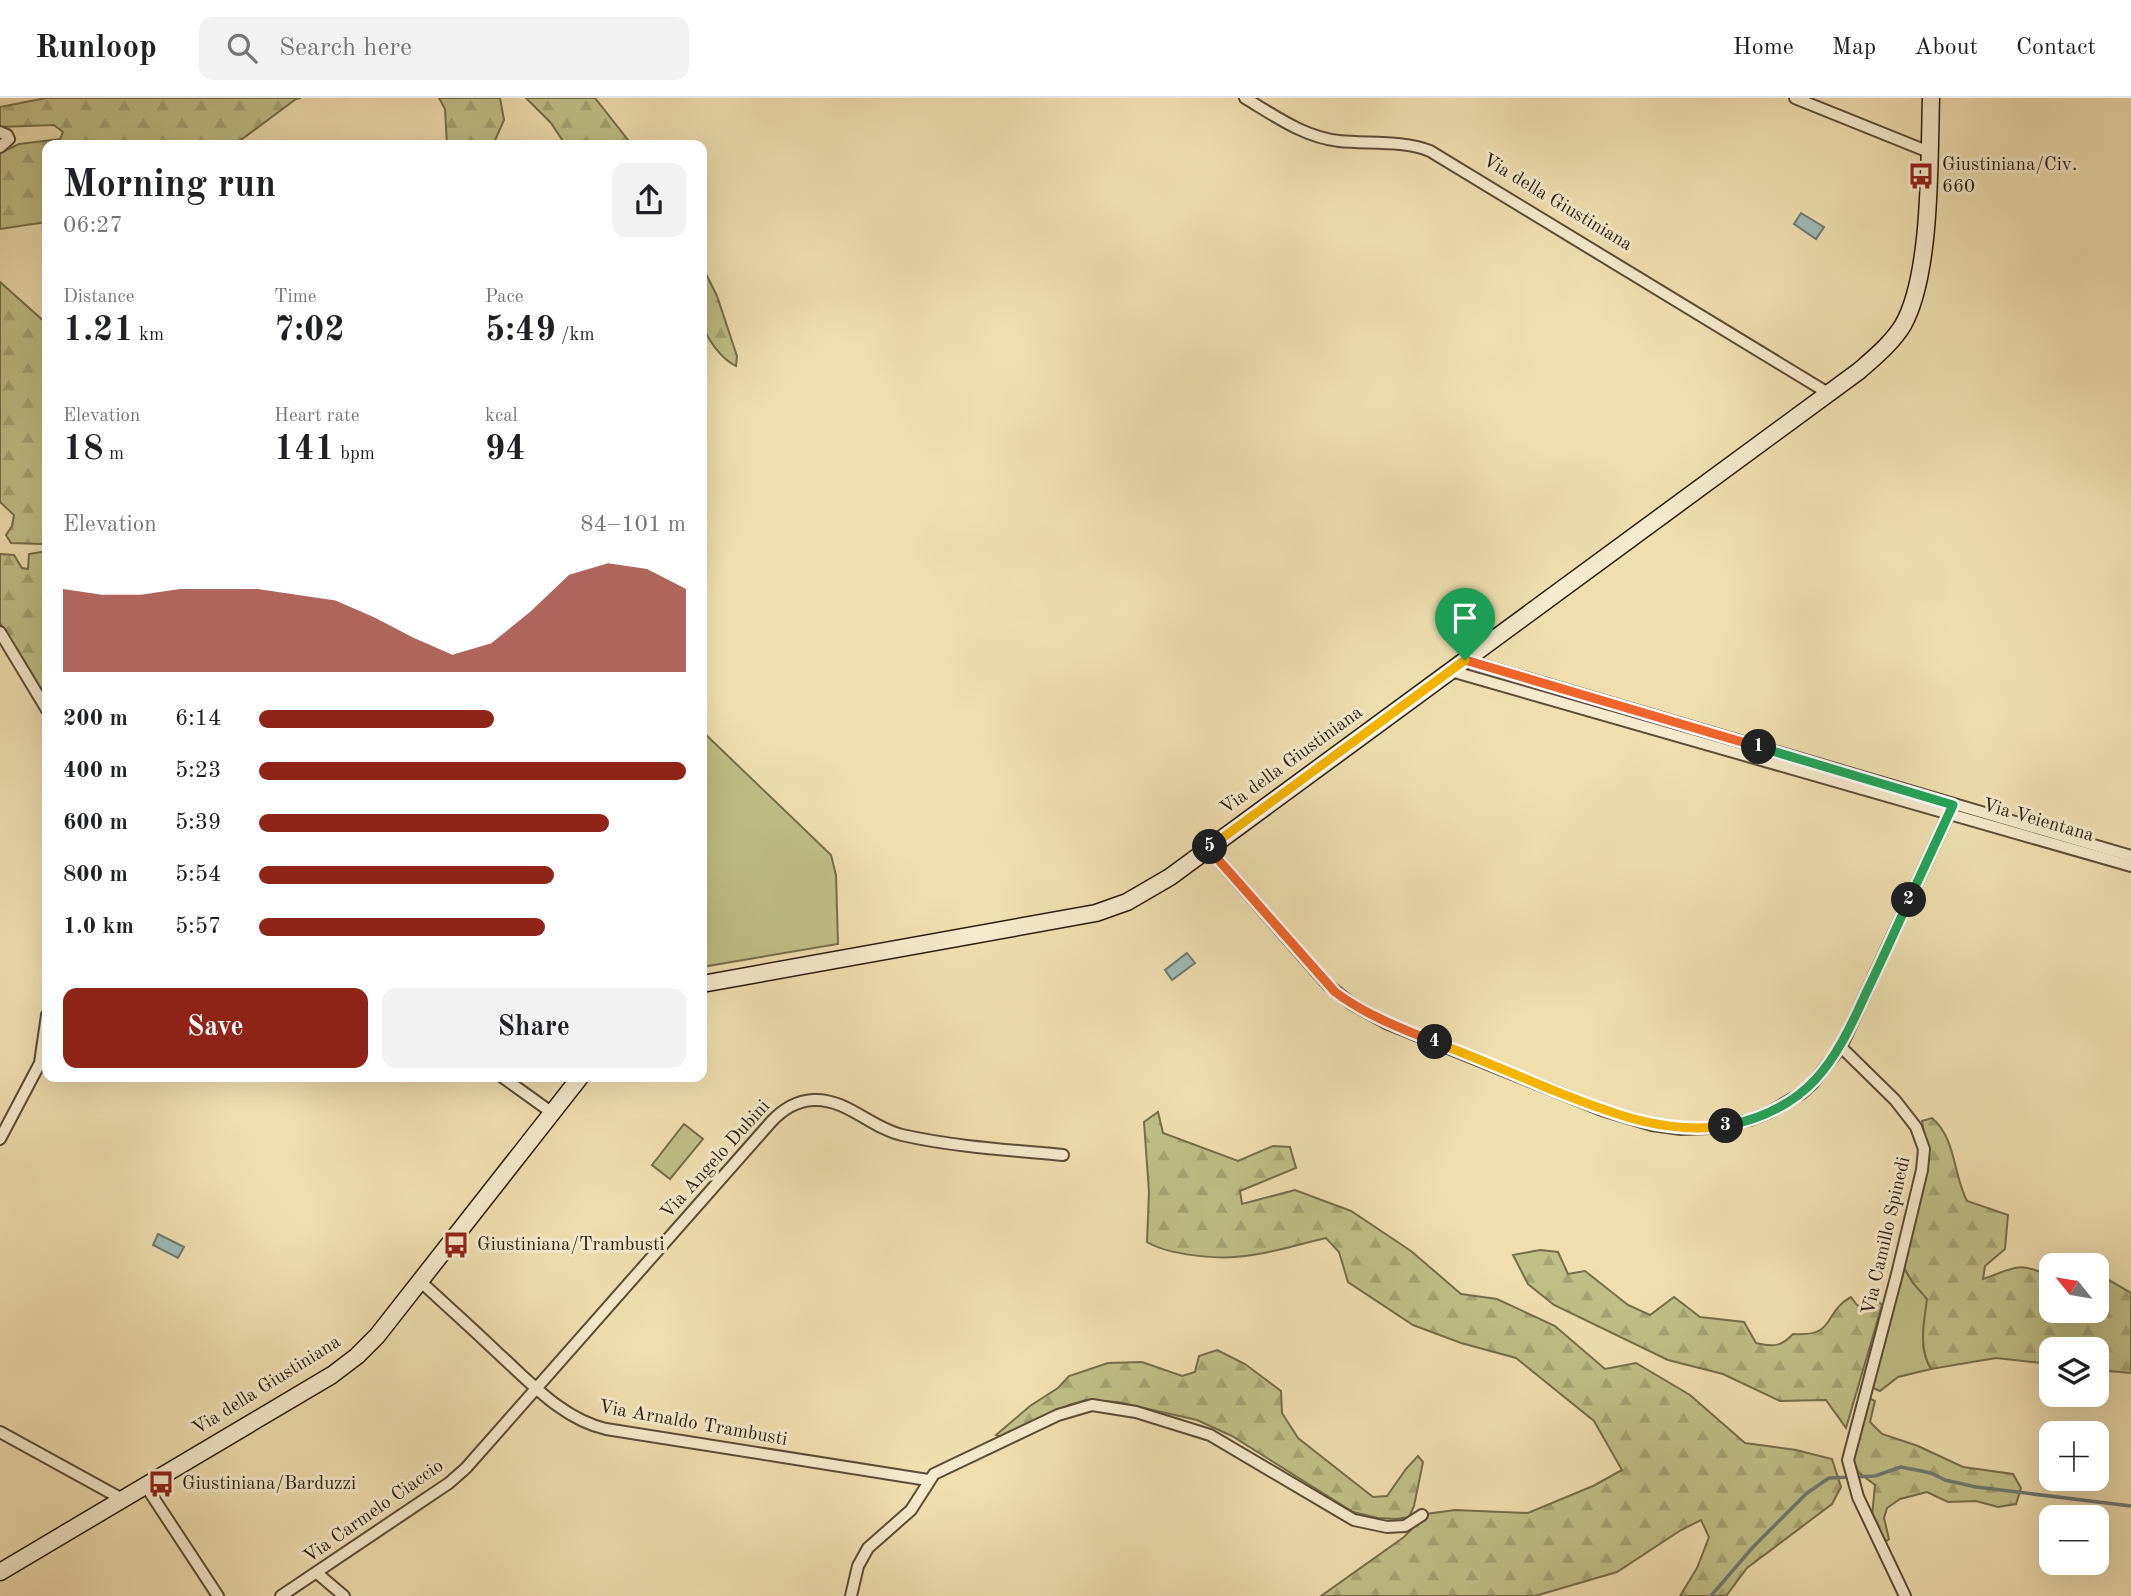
<!DOCTYPE html>
<meta charset="utf-8">
<style>
:root{--surface:#fff;--page:#f2f2f2;--text:#202124;--muted:#757577;--line:#e0e0e0;--accent:#8f2418}
body{margin:0;font-family:"Old Standard TT",serif;background:var(--page);color:var(--text);height:100vh;display:flex;flex-direction:column;font-size:26px;white-space:nowrap}
*{box-sizing:border-box;margin:0}
p{font-size:23px;color:var(--muted)}
.icon{flex:none;width:38px;height:38px;fill:none;stroke:currentColor;stroke-width:2;stroke-linecap:round;stroke-linejoin:round}
.map{position:relative;flex:1;overflow:hidden}
.sheet{position:absolute;left:42px;top:42px;width:665px;height:942px;display:flex;flex-direction:column;background:var(--surface);border-radius:14px;box-shadow:0 7px 28px #0002}
.sheet>*{flex:none}
.needle{width:46px;rotate:300deg}
.tools{position:absolute;left:2039px;top:1155px;display:grid;gap:14px}
.tools a{display:grid;place-items:center;width:70px;height:70px;border-radius:14px;background:var(--surface);box-shadow:0 7px 28px #0002;font-size:35px}
.pin{position:absolute;display:grid;place-items:center;width:60px;height:60px;color:#fff;margin:-72px -30px;border-radius:50% 50% 50% 0;rotate:-45deg;box-shadow:0 0 7px #0007}
.pin .icon{rotate:45deg}
.km{position:absolute;width:35px;height:35px;margin:-18px;border-radius:50%;background:#222;color:#fff;font-size:19px;line-height:35px;text-align:center}
.round{display:grid;place-items:center;flex:none;width:74px;height:74px;border-radius:14px;background:var(--page)}
.overview{display:flex;align-items:center;justify-content:space-between;height:119px;padding:0 21px}
h1{font-size:38px;font-weight:800;line-height:52px}
.stats{display:grid;grid-template-columns:repeat(3,1fr);gap:10px;height:119px;padding:7px 21px}
.stats div{display:grid;align-content:center}
.stats b{font-size:35px;font-weight:800}
.stats small{font-size:19px;font-weight:400}
.stats p{font-size:19px}
.chart{height:196px;padding:14px 21px}
.chart p{display:flex;justify-content:space-between}
.chart svg{width:100%;height:126px;margin-top:7px;fill:var(--accent);opacity:.7}
.cta{display:flex;gap:14px;margin-top:auto;padding:14px 21px}
.cta a{flex:1;height:80px;border-radius:14px;background:var(--accent);color:#fff;font-size:28px;font-weight:800;line-height:80px;text-align:center}
.cta a+a{background:var(--page);color:var(--text)}
ul{padding:0 21px;list-style:none;font-size:23px}
li{display:grid;grid-template-columns:112px 84px 1fr;align-items:center;height:52px}
li i{height:18px;border-radius:9px;background:var(--accent)}
header{display:flex;align-items:center;gap:42px;box-sizing:border-box;height:98px;padding:0 35px;background:var(--surface);border-bottom:2px solid var(--line)}
header strong{font-size:33px}
nav{display:flex;gap:38px;margin-inline-start:auto;font-size:24px}
.search{width:490px;height:63px;background:var(--page);display:flex;align-items:center;gap:18px;box-sizing:border-box;padding:0 24px;border-radius:14px;color:var(--muted);font-size:26px}
.map>svg:first-child{display:block}
.green{fill:#c0c086;stroke:#746e4a;stroke-width:2}
.forest{fill:url(#forest-firs);stroke:#746e4a;stroke-width:2}
.water{fill:#9fbab6;stroke:#6f7a72;stroke-width:2}
.lines{fill:none;stroke-linecap:round;stroke-linejoin:round}
.stream{stroke:#6f7a72;stroke-width:3.5}
.street-casing{stroke:#5a4c36;stroke-width:14}
.secondary-casing{stroke:#281b0d;stroke-width:19}
.street{stroke:#f5eacb;stroke-width:10}
.secondary{stroke:#f5eacb;stroke-width:16}
.split-1-casing{stroke:#fff;stroke-width:14}
.split-2-casing{stroke:#fff;stroke-width:14}
.split-3-casing{stroke:#fff;stroke-width:14}
.split-4-casing{stroke:#fff;stroke-width:14}
.split-5-casing{stroke:#fff;stroke-width:14}
.split-6-casing{stroke:#fff;stroke-width:14}
.split-1{stroke:#f0652b;stroke-width:9}
.split-2{stroke:#22a559;stroke-width:9}
.split-3{stroke:#22a559;stroke-width:9}
.split-4{stroke:#f5b400;stroke-width:9}
.split-5{stroke:#f0652b;stroke-width:9}
.split-6{stroke:#f5b400;stroke-width:9}
.labels{text-anchor:middle;dominant-baseline:central;stroke-width:6;stroke-linejoin:round;paint-order:stroke}
.poi-label{font-size:19px;fill:#281b0d;stroke:#f5eacb;text-anchor:start}
.street-label{font-size:19px;fill:#281b0d;stroke:#f5eacb}
</style>
<header>
<strong>Runloop</strong>
<div class="search"><svg class="icon" aria-label="search" viewBox="0 0 24 24"><circle cx="10" cy="10" r="6"/><path d="M15 15l6 6"/></svg>Search here</div>
<nav><a>Home</a><a>Map</a><a>About</a><a>Contact</a></nav>
</header>
<div class="map">
<svg width="2131" height="1498" viewBox="0 0 2131 1498">
<defs>
<pattern id="forest-firs" width="22" height="20" patternUnits="userSpaceOnUse" patternTransform="scale(1.75)"><rect width="22" height="20" fill="#c0c086"/><path d="M5 1l3.5 6h-7zM16 11l3.5 6h-7z" fill="#a5a472"/></pattern>
</defs>
<rect width="100%" height="100%" fill="#efdfaf"/>
<filter id="stains"><feTurbulence type="fractalNoise" baseFrequency=".00286" numOctaves="4"/><feColorMatrix values="0 0 0 0 .2 0 0 0 0 .09 0 0 0 0 .02 0 0 0 .5 -.17"/></filter>
<radialGradient id="worn" r=".72"><stop offset=".6" stop-color="#630" stop-opacity="0"/><stop offset="1" stop-color="#630" stop-opacity=".3"/></radialGradient>
<g class="green">
<path d="M702,633L831,757L836,777L838,846L702,869Z"/>
<path d="M684,1026L703,1041L670,1081L652,1067Z"/>
<path d="M1903,1168L1913,1185L1928,1201C1924,1225 1918,1249 1931,1271L1898,1279L1880,1293L1871,1289Z"/>
</g>
<g class="forest">
<path d="M46,0H301L296,1L234,47H47V124L0,131V55L19,46L60,41L63,34L54,27L0,29V9Z"/>
<path d="M439,0H500L504,22L493,47H447L445,11Z"/>
<path d="M526,0H595L632,47H570L563,43L551,25Z"/>
<path d="M702,168L717,198L737,258L736,268C721,261 706,240 702,224C698,210 702,183 702,168Z"/>
<path d="M0,184L47,226V443L42,446L11,445L6,437L12,428L14,417L0,404Z"/>
<path d="M47,453V605L0,525V456L14,457L22,470L28,471L29,456Z"/>
<path d="M1158,1014L1163,1035L1238,1063L1273,1048L1290,1049L1296,1070L1240,1093L1242,1106L1295,1092L1351,1113L1411,1153L1461,1196L1497,1201L1555,1228L1605,1271L1636,1265L1690,1297L1745,1345L1796,1352L1832,1361L1841,1389L1832,1406L1747,1470L1726,1498H1680L1697,1470L1709,1439L1701,1422L1681,1432L1617,1474L1535,1498H1321L1404,1439L1426,1416L1455,1412L1528,1415L1593,1388L1622,1372L1594,1323L1516,1260L1461,1245L1413,1227L1348,1184L1339,1154L1326,1140C1299,1146 1272,1155 1245,1158C1220,1162 1168,1157 1147,1144L1149,1094L1144,1024Z"/>
<path d="M1932,1020C1956,1040 1953,1076 1967,1103L2008,1117L2005,1151L1985,1168L1983,1181C2015,1170 2018,1162 2051,1179V1213H2096L2097,1178H2102L2131,1195V1275L2097,1272L2096,1251H2051V1266L1996,1260L1931,1271C1918,1249 1924,1225 1927,1201L1913,1185L1903,1168L1927,1055L1922,1023Z"/>
<path d="M1540,1152L1558,1154L1568,1176L1585,1173L1628,1207L1650,1217L1674,1199L1700,1219L1744,1224L1756,1245C1773,1249 1781,1249 1793,1236C1837,1239 1822,1215 1851,1199L1857,1207L1866,1211L1874,1199L1882,1207L1846,1330L1826,1302L1780,1303L1723,1276L1668,1262L1554,1207L1528,1186L1513,1157Z"/>
<path d="M1217,1252L1245,1266L1281,1293L1282,1315L1298,1340L1373,1399L1387,1398L1406,1371L1418,1358L1423,1364L1414,1408L1409,1419L1396,1421L1378,1420L1353,1414L1232,1338L1197,1322L1117,1304L1086,1302L1069,1307L1002,1340L996,1337L1030,1308L1058,1290L1069,1278L1108,1265L1142,1264L1182,1278L1195,1274L1199,1258Z"/>
<path d="M1871,1301L1875,1303L1870,1324L1882,1336L1918,1348L1963,1369L2013,1376L2021,1390L2016,1406L1998,1409L1976,1403L1948,1404L1927,1394L1900,1401L1887,1410L1884,1420L1889,1441L1885,1444L1872,1418L1875,1387L1854,1371L1853,1357L1867,1302Z"/>
</g>
<g class="water">
<path d="M1801,115L1824,129L1816,141L1794,126Z"/>
<path d="M1187,855L1195,865L1172,882L1165,872Z"/>
<path d="M158,1136L184,1149L178,1160L153,1147Z"/>
</g>
<g class="lines">
<path class="stream" d="M1711,1498L1753,1449L1807,1395L1829,1380L1875,1378L1901,1369L1931,1375L1945,1382L1976,1389L2131,1408"/>
<g class="street-casing">
<g id="street">
<path d="M1245,0C1275,18 1304,39 1339,43C1368,46 1403,42 1430,53L1828,295"/>
<path d="M1795,0L1929,54"/>
<path d="M0,34L7,37L9,41L0,49"/>
<path d="M0,534L47,612"/>
<path d="M1465,562L2131,758"/>
<path d="M1451,573L2131,768"/>
<path d="M1208,750L1328,887L1352,906L1386,925L1602,1012L1652,1027L1681,1031L1711,1030L1750,1022L1770,1014L1802,995L1813,985L1841,949L1953,707"/>
<path d="M1841,949L1895,1002L1916,1029L1924,1051L1922,1072L1897,1176L1848,1362L1858,1399L1905,1498"/>
<path d="M501,978L551,1014"/>
<path d="M0,1041L40,965L47,917"/>
<path d="M420,1183C447,1208 474,1232 500,1257C532,1286 563,1321 606,1331L928,1382"/>
<path d="M0,1334L122,1401"/>
<path d="M145,1387L218,1498"/>
<path d="M317,1475L344,1498"/>
<path d="M281,1498L449,1385L466,1370L771,1024C782,1012 796,1003 813,1002C846,1000 871,1030 902,1037C955,1049 1010,1052 1063,1057"/>
<path d="M851,1498L858,1468L868,1450L911,1412L934,1376L1058,1317L1092,1307L1136,1314L1210,1337L1354,1422L1387,1429L1405,1428L1422,1417"/>
</g>
</g>
<g class="secondary-casing">
<g id="secondary">
<path d="M702,886L1096,815L1127,804L1170,779L1859,273C1875,259 1892,245 1903,227C1932,176 1929,60 1931,0"/>
<path d="M0,1474L332,1277L357,1258L377,1238L581,978"/>
</g>
</g>
<use href="#street" class="street"/>
<use href="#secondary" class="secondary"/>
</g>
<g class="lines">
<g class="split-1-casing">
<path id="split-1" d="M1465,562L1759,649"/>
</g>
<g class="split-2-casing">
<path id="split-2" d="M1759,649L1953,707L1909,802"/>
</g>
<g class="split-3-casing">
<path id="split-3" d="M1726,1028C1809,1011 1834,966 1866,895C1881,864 1895,833 1909,802"/>
</g>
<g class="split-4-casing">
<path id="split-4" d="M1435,944C1474,959 1512,975 1550,991C1608,1014 1662,1037 1726,1028"/>
</g>
<g class="split-5-casing">
<path id="split-5" d="M1210,749L1208,750L1335,894C1366,917 1400,930 1435,944"/>
</g>
<g class="split-6-casing">
<path id="split-6" d="M1210,749L1465,562"/>
</g>
<use href="#split-1" class="split-1"/>
<use href="#split-2" class="split-2"/>
<use href="#split-3" class="split-3"/>
<use href="#split-4" class="split-4"/>
<use href="#split-5" class="split-5"/>
<use href="#split-6" class="split-6"/>
</g>
<defs>
<g id="bus-bare" transform="scale(2.1)"><path d="M-5-6H5V4H4V6H2V4H-2V6H-4V4H-5ZM-3.5-4V0h7V-4ZM-3.5 1.2v1.5H-2V1.2ZM2 1.2v1.5H3.5V1.2Z" fill="#8f2418" stroke="#f5eacb" stroke-width="2.5" paint-order="stroke"/></g>
</defs>
<g fill-rule="evenodd">
<use href="#bus-bare" x="1921" y="78"/>
<use href="#bus-bare" x="456" y="1147"/>
<use href="#bus-bare" x="161" y="1386"/>
</g>
<g class="labels">
<g class="poi-label">
<text x="1942" y="67">Giustiniana/Civ.<tspan x="1942" dy="22">660</tspan></text>
<text x="477" y="1147">Giustiniana/Trambusti</text>
<text x="182" y="1386">Giustiniana/Barduzzi</text>
</g>
<g class="street-label">
<text transform="translate(1557 105) rotate(31)">Via della Giustiniana</text>
<text transform="translate(1292 663) rotate(-36)">Via della Giustiniana</text>
<text transform="translate(2038 723) rotate(16)">Via Veientana</text>
<text transform="translate(716 1062) rotate(-48)">Via Angelo Dubini</text>
<text transform="translate(1887 1138) rotate(-77)">Via Camillo Spinedi</text>
<text transform="translate(267 1288) rotate(-32)">Via della Giustiniana</text>
<text transform="translate(693 1326) rotate(10)">Via Arnaldo Trambusti</text>
<text transform="translate(374 1414) rotate(-35)">Via Carmelo Ciaccio</text>
</g>
</g>
<rect width="100%" height="100%" filter="url(#stains)"/>
<rect width="100%" height="100%" fill="url(#worn)"/>
</svg>
<div class="tools">
<a><svg class="needle" viewBox="-14 -14 28 28"><path d="M0-13l5 13h-10z" fill="#e53935"/><path d="M0 13l5-13h-10z" fill="#757577"/></svg></a>
<a><svg class="icon" aria-label="layers" viewBox="0 0 24 24"><path d="M12 4l9 5-9 5-9-5zM3 14l9 5 9-5"/></svg></a>
<a>+</a>
<a>−</a>
</div>
<div class="pin" style="left:1465px;top:562px;background:#1e9e55"><svg class="icon" aria-label="arrive" viewBox="0 0 24 24"><path d="M6 21V4h12l-3 4 3 4H6"/></svg></div>
<b class="km" style="left:1759px;top:649px">1</b>
<b class="km" style="left:1909px;top:802px">2</b>
<b class="km" style="left:1726px;top:1028px">3</b>
<b class="km" style="left:1435px;top:944px">4</b>
<b class="km" style="left:1210px;top:749px">5</b>
<section class="sheet">
<div class="overview"><div><h1>Morning run</h1><p>06:27</p></div><a class="round"><svg class="icon" aria-label="share" viewBox="0 0 24 24"><path d="M12 15V3M7 8l5-5 5 5M5 13v7h14v-7"/></svg></a></div>
<div class="stats">
<div><p>Distance</p><b>1.21<small> km</small></b></div>
<div><p>Time</p><b>7:02</b></div>
<div><p>Pace</p><b>5:49<small> /km</small></b></div>
</div>
<div class="stats">
<div><p>Elevation</p><b>18<small> m</small></b></div>
<div><p>Heart rate</p><b>141<small> bpm</small></b></div>
<div><p>kcal</p><b>94</b></div>
</div>
<div class="chart"><p><span>Elevation</span>84–101 m</p>
<svg viewBox="0 0 160 44" preserveAspectRatio="none"><path d="M0 44V15L10 17L20 17L30 15L40 15L50 15L60 17L70 19L80 25L90 32L100 38L110 34L120 23L130 10L140 6L150 8L160 15V44z"/></svg>
</div>
<ul>
<li><b>200 m</b>6:14<i style="width:55%"></i></li>
<li><b>400 m</b>5:23<i style="width:100%"></i></li>
<li><b>600 m</b>5:39<i style="width:82%"></i></li>
<li><b>800 m</b>5:54<i style="width:69%"></i></li>
<li><b>1.0 km</b>5:57<i style="width:67%"></i></li>
</ul>
<div class="cta"><a>Save</a><a>Share</a></div>
</section>
</div>
